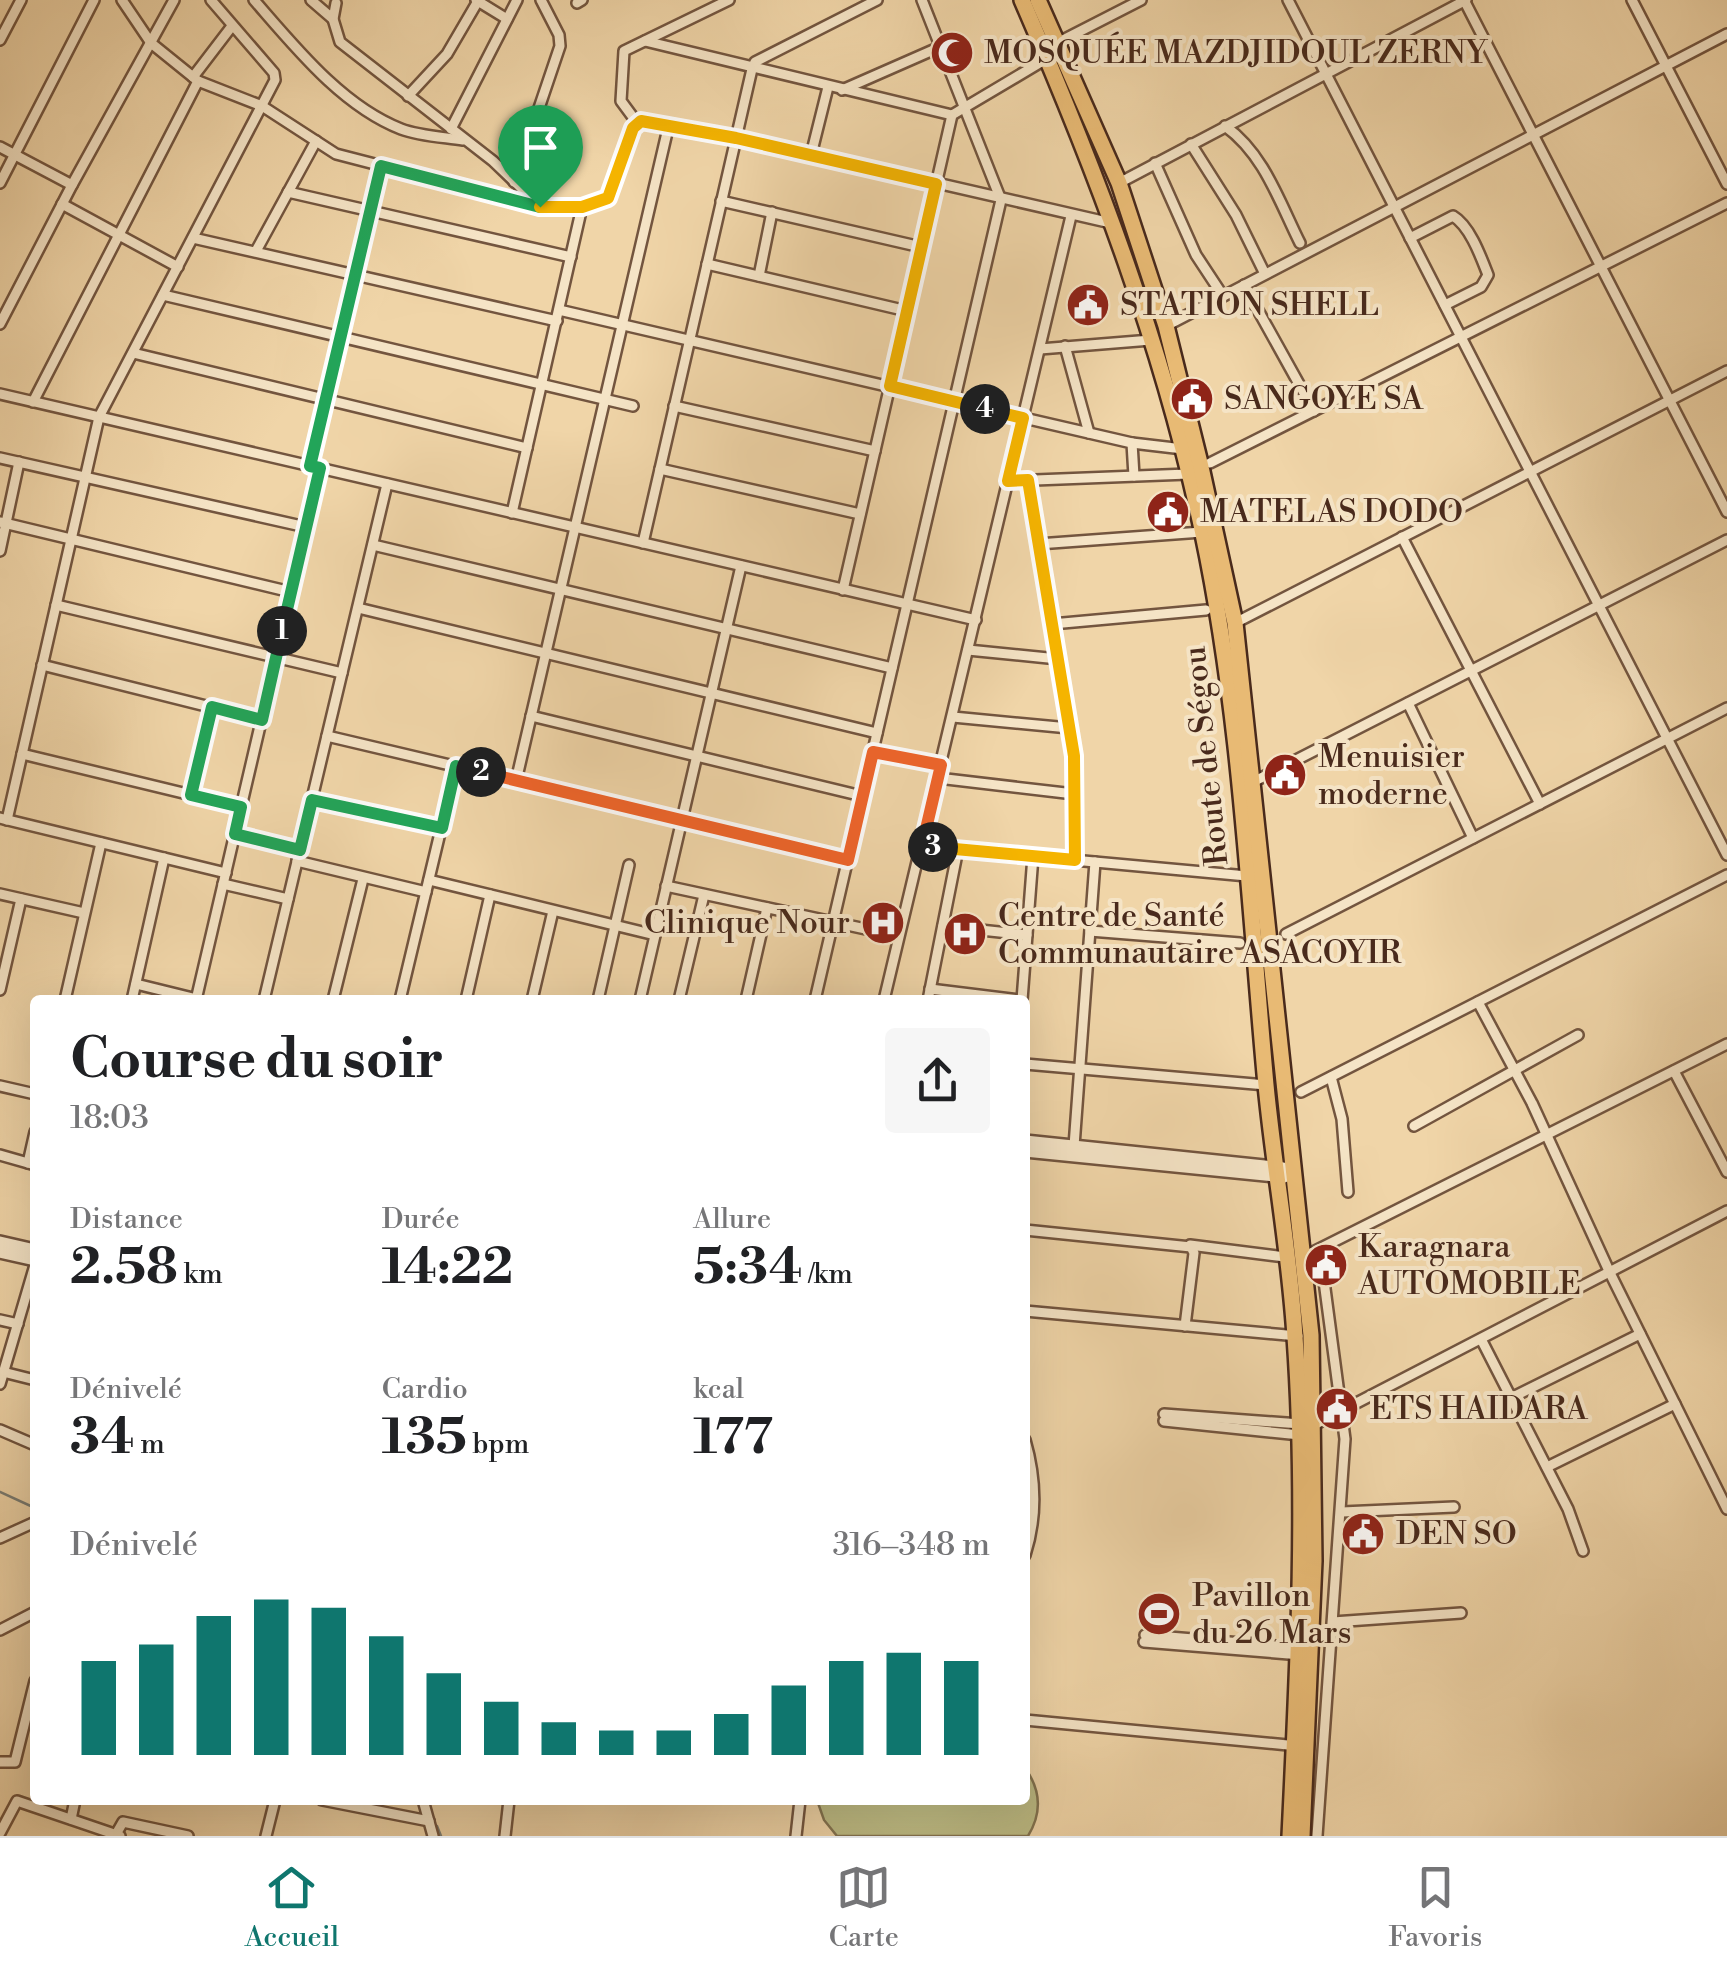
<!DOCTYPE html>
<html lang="fr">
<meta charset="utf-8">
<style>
:root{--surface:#fff;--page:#f6f6f6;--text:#202124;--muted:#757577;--line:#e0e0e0;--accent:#0f766e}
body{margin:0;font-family:"Libre Bodoni",serif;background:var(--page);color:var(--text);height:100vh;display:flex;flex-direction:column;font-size:38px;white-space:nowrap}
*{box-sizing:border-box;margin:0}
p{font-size:32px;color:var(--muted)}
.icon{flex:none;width:55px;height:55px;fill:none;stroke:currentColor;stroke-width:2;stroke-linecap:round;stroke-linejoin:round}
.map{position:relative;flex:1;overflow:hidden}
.side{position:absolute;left:30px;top:995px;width:1000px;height:810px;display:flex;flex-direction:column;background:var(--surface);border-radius:10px;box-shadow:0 10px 40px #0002}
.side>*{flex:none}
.pin{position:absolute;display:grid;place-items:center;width:85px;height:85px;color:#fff;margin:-102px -42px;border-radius:50% 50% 50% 0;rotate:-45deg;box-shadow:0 0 10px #0007}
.pin .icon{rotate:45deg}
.km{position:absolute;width:50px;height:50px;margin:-25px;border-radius:50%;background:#222;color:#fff;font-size:28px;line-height:50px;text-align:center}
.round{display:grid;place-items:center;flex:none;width:105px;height:105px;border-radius:10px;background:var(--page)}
.head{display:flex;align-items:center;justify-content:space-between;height:170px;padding:0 40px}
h1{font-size:55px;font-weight:700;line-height:75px}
.metrics{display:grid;grid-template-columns:repeat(3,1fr);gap:15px;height:170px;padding:10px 40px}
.metrics div{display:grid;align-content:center}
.metrics b{font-size:50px;font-weight:700}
.metrics small{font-size:28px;font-weight:400}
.metrics p{font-size:28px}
.chart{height:280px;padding:20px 40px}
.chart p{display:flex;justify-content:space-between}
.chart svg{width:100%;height:180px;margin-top:10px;stroke:var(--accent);stroke-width:6}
.menu{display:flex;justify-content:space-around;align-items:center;height:140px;border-top:2px solid var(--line);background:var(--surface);font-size:28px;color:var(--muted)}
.menu a{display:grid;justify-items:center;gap:5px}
.menu .current{color:var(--accent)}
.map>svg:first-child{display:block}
.green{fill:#bdbc85;stroke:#837350;stroke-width:2.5}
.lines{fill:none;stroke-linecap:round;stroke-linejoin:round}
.stream{stroke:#7b7e75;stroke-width:2.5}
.minor-casing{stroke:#73553f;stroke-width:14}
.tertiary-casing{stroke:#73553f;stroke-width:16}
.trunk-casing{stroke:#492a1c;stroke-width:20}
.minor{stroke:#f5e4c6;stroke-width:9}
.tertiary{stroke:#f5e4c6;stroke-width:11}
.trunk{stroke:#e8ba74;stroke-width:15}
.split-1-casing{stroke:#fff;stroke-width:20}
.split-2-casing{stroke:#fff;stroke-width:20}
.split-3-casing{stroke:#fff;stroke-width:20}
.split-4-casing{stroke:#fff;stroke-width:20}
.split-5-casing{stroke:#fff;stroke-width:20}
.split-1{stroke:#22a559;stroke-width:12}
.split-2{stroke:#22a559;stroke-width:12}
.split-3{stroke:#f0652b;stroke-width:12}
.split-4{stroke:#f5b400;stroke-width:12}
.split-5{stroke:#f5b400;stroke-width:12}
.labels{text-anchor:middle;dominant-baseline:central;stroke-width:8;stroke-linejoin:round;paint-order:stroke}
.poi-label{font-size:32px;fill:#492a1c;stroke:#f5e4c6;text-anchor:start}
.street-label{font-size:32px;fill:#492a1c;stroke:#f5e4c6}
</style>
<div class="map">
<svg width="1727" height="1836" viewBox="0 0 1727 1836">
<rect width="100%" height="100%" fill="#f0d5a8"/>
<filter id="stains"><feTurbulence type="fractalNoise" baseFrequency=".002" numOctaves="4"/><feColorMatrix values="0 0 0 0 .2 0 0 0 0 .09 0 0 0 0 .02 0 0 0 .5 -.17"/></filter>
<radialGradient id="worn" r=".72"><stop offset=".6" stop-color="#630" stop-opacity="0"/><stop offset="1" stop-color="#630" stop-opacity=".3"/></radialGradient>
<path class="green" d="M1025,1768C1041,1790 1042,1813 1028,1836H837L824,1820L818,1803V1800H1025Z"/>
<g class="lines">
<g class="stream">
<path d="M0,1492L35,1508"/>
<path d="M437,1826L441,1836"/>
</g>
<g class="minor-casing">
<g id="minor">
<path d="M122,0L151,43L198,81L262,106L336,154L541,207H582L608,198L633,128L641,121L736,137L1111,223"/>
<path d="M254,0C295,47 342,106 401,129C419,136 443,137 463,140"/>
<path d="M311,0L333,19"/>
<path d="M476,0L507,19"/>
<path d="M1288,0L1727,855"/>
<path d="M1464,0L1727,512"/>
<path d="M1632,0L1727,184"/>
<path d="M336,3L333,19L340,42L493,161L539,205"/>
<path d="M577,3L582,0"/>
<path d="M0,40L21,0"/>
<path d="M645,41L952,115L1048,58"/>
<path d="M1057,43L1141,0"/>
<path d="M193,77L232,26"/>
<path d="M842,90L940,47"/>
<path d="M408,96L447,54L478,1"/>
<path d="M638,124L621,101L624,51L729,0"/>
<path d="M1225,126C1264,154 1279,201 1300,243"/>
<path d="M451,129L517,0"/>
<path d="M1191,144L1236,215L1265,274"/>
<path d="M0,147L72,185"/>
<path d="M811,155L828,87"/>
<path d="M1155,163L1196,255L1223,296"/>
<path d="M514,182L560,46L559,35L541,0"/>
<path d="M0,183L94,0"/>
<path d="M1119,183L1466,0"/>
<path d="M288,192L571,257"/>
<path d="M721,201L921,247"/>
<path d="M62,204L178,267"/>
<path d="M193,238L557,321"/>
<path d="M1410,238L1453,216C1470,226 1481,257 1488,275L1481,287L1445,305"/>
<path d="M256,251L316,141"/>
<path d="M707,264L907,311"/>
<path d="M759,276L772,212"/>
<path d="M1244,285L1314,411"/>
<path d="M163,295L633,406"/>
<path d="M559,310L1132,443L1134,476"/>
<path d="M0,324L72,185L174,0"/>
<path d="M1166,326L1727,34"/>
<path d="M1065,346L1089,433"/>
<path d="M1040,349L1151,340"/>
<path d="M133,353L527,448"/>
<path d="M0,394L976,620"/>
<path d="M33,402L198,81"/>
<path d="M674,406L875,451"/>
<path d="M1132,443L1183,449"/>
<path d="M0,458L306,527"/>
<path d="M1210,463L1727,203"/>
<path d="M310,466L381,166"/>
<path d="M660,469L860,514"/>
<path d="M1028,480L1074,756L1075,860"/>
<path d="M1008,481L1188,474"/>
<path d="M512,513L582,207"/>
<path d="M0,522L291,592"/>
<path d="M1402,537L1540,804"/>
<path d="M643,543L752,69L755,62L877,0"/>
<path d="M1038,544L1202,532"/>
<path d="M373,545L892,668"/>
<path d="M0,551L19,462"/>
<path d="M843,590L952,115"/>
<path d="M56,605L342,673"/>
<path d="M358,608L877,733"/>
<path d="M1235,623L1727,371"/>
<path d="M1052,624L1206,610"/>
<path d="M968,650L1058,659"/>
<path d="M42,665L262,720"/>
<path d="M1408,703L1473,838"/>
<path d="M531,716L862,796"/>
<path d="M953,717L1069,728"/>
<path d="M327,736L848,859"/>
<path d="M873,752L941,765"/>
<path d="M22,754L241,807"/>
<path d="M938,778L1074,794"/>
<path d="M516,781L669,124"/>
<path d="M1253,782L1727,540"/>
<path d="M191,795L212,707"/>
<path d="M312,800L441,828"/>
<path d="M0,818L226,873"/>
<path d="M7,820L99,417L275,80L274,73L211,0"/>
<path d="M235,834L300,849"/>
<path d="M922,846L1247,876"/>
<path d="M297,861L426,892"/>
<path d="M429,880L655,935"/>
<path d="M223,884L288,899"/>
<path d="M666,886L898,936"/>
<path d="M0,894L84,913"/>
<path d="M943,926L1027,935"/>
<path d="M1090,931L1240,943"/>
<path d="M1286,934L1727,708"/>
<path d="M136,984L197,999"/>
<path d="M930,989L1020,1000"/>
<path d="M0,990L21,899"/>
<path d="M65,1000L101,843"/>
<path d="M132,1000L164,858"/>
<path d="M196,1000L320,469"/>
<path d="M264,1000L387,484"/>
<path d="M333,1000L363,879"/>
<path d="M400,1000L456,766"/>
<path d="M466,1000L490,895"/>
<path d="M532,1000L553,911"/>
<path d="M598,1000L629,865"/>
<path d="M640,1000L741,566"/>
<path d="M679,1000L704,895"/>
<path d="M746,1000L767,908"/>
<path d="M815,1000L1001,200L922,0"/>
<path d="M884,1000L1071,216"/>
<path d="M928,1000L958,849"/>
<path d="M1022,1000L1033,856"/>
<path d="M1478,1002L1532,1103L1610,1273L1727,1509"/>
<path d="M1025,1064L1266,1085"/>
<path d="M1674,1071L1727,1172"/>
<path d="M1331,1077L1342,1119L1348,1192"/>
<path d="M0,1086L35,1094"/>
<path d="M1301,1092L1727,875"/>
<path d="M1414,1126L1578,1035"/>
<path d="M1074,1146L1095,862"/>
<path d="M0,1155L35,1165"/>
<path d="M28,1163L35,1132"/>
<path d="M1025,1230L1191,1247L1194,1253L1185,1326"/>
<path d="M1190,1245L1285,1257"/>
<path d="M1305,1256L1727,1044"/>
<path d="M1025,1311L1298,1336"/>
<path d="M0,1320L18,1324"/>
<path d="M1481,1339L1568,1509L1583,1551"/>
<path d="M3,1372L35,1380"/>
<path d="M0,1384L35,1265"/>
<path d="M1511,1398L1640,1334"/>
<path d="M1164,1414L1314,1425L1727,1211"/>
<path d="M1164,1421L1300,1435"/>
<path d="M0,1430L35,1445"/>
<path d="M1025,1440C1036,1478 1037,1518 1025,1555"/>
<path d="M1547,1467L1675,1404"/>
<path d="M1342,1512L1454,1507"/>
<path d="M0,1538L35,1522"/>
<path d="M1333,1622L1461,1613"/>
<path d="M0,1630L35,1612"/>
<path d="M1145,1635L1301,1648"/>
<path d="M1144,1642L1301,1655"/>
<path d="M1025,1720L1298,1746"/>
<path d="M0,1762H15L35,1681"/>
<path d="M322,1800L429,1821"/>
<path d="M423,1800L433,1836"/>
<path d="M71,1819L75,1800"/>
<path d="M0,1833L17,1801L120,1836"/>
<path d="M115,1836L123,1822L188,1836"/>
<path d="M266,1836L275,1800"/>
<path d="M505,1836L509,1800"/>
<path d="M796,1836L800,1800"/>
<path d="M1317,1836L1345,1439L1320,1251"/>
</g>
</g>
<g class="tertiary-casing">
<g id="tertiary">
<path d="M1025,1141L1283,1168"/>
<path d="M1025,1151L1284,1177"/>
<path d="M0,1242L35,1250"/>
<path d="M0,1252L35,1260"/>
</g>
</g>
<g class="trunk-casing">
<g id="trunk">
<path d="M1022,0C1097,173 1164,349 1203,534C1241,715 1249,901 1266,1085C1274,1169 1290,1253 1295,1337C1307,1503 1298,1671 1290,1836"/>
<path d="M1038,0L1119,183L1166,326L1201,467L1235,623L1311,1335L1314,1561L1302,1836"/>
</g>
</g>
<use href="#minor" class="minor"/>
<use href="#tertiary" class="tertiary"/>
<use href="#trunk" class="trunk"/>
</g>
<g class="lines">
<g class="split-1-casing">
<path id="split-1" d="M282,631L320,468L310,466L381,166L540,207"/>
</g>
<g class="split-2-casing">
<path id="split-2" d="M282,631L262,720L212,707L191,795L241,807L235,834L300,850L312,800L442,828L456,766L481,772"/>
</g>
<g class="split-3-casing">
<path id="split-3" d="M481,772L848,860L873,752L941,765L922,846L933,847"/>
</g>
<g class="split-4-casing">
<path id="split-4" d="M933,847L1075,860L1074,756L1028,480L1008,481L1023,418L985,409"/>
</g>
<g class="split-5-casing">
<path id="split-5" d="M540,207H582L608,198L633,128L641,121L736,138L936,184L890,386L985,409"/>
</g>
<use href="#split-1" class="split-1"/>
<use href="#split-2" class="split-2"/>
<use href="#split-3" class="split-3"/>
<use href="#split-4" class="split-4"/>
<use href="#split-5" class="split-5"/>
</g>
<defs>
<g id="mosque-disc" transform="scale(2.25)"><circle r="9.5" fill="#8f2418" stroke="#f5e4c6"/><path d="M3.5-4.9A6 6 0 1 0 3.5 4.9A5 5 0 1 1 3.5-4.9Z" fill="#fff"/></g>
<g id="civic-disc" transform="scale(2.25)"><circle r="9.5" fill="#8f2418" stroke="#f5e4c6"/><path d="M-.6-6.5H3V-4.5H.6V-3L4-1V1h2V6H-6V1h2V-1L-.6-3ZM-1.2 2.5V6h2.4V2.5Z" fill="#fff"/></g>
<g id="hospital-disc" transform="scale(2.25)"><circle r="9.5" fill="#8f2418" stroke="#f5e4c6"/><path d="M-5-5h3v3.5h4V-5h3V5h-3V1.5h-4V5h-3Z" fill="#fff"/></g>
<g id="stadium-disc" transform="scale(2.25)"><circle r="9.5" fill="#8f2418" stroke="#f5e4c6"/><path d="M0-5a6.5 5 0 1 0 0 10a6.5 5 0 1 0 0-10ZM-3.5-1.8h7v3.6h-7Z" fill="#fff"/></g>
</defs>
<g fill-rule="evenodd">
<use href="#mosque-disc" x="952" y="53"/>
<use href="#civic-disc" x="1088" y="305"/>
<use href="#civic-disc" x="1192" y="399"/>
<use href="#civic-disc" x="1168" y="512"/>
<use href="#civic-disc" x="1285" y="775"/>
<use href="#hospital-disc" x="883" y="923"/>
<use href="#hospital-disc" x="965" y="934"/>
<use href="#civic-disc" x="1326" y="1265"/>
<use href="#civic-disc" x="1337" y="1409"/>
<use href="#civic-disc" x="1363" y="1534"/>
<use href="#stadium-disc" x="1159" y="1614"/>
</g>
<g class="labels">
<g class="poi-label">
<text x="984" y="53">MOSQUÉE MAZDJIDOUL ZERNY</text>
<text x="1120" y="305">STATION SHELL</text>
<text x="1224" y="399">SANGOYE SA</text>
<text x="1200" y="512">MATELAS DODO</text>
<text x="1318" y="757">Menuisier<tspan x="1318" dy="37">moderne</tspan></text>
<text x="998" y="916">Centre de Santé<tspan x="998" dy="37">Communautaire ASACOYIR</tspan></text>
<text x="850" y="923" text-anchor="end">Clinique Nour</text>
<text x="1358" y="1247">Karagnara<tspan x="1358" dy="37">AUTOMOBILE</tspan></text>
<text x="1370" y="1409">ETS HAIDARA</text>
<text x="1396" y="1534">DEN SO</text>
<text x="1192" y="1596">Pavillon<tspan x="1192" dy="37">du 26 Mars</tspan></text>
</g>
<g class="street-label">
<text transform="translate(1206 756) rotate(-96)">Route de Ségou</text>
</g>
</g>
<rect width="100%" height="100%" filter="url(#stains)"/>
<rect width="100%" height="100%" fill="url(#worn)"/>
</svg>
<div class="pin" style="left:540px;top:207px;background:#1e9e55"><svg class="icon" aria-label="arrive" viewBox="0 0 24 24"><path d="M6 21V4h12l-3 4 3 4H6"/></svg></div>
<b class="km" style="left:282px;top:631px">1</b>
<b class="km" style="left:481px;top:772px">2</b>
<b class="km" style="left:933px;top:847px">3</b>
<b class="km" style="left:985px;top:409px">4</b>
<section class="side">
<div class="head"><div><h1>Course du soir</h1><p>18:03</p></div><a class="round"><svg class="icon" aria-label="share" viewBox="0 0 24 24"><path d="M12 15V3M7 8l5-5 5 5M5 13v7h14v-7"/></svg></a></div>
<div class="metrics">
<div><p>Distance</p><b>2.58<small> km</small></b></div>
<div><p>Durée</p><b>14:22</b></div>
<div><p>Allure</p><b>5:34<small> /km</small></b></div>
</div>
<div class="metrics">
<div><p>Dénivelé</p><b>34<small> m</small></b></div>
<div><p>Cardio</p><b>135<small> bpm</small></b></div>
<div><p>kcal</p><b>177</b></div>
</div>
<div class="chart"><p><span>Dénivelé</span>316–348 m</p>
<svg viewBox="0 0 160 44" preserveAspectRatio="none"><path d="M5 44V21M15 44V17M25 44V10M35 44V6M45 44V8M55 44V15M65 44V24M75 44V31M85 44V36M95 44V38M105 44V38M115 44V34M125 44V27M135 44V21M145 44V19M155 44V21"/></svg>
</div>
</section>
</div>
<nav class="menu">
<a class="current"><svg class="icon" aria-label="home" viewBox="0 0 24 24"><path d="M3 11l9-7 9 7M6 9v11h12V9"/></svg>Accueil</a>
<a><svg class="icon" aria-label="map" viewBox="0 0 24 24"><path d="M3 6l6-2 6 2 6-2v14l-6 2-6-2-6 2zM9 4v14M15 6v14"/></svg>Carte</a>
<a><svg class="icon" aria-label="saved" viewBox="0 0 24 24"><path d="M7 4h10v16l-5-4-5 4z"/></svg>Favoris</a>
</nav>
